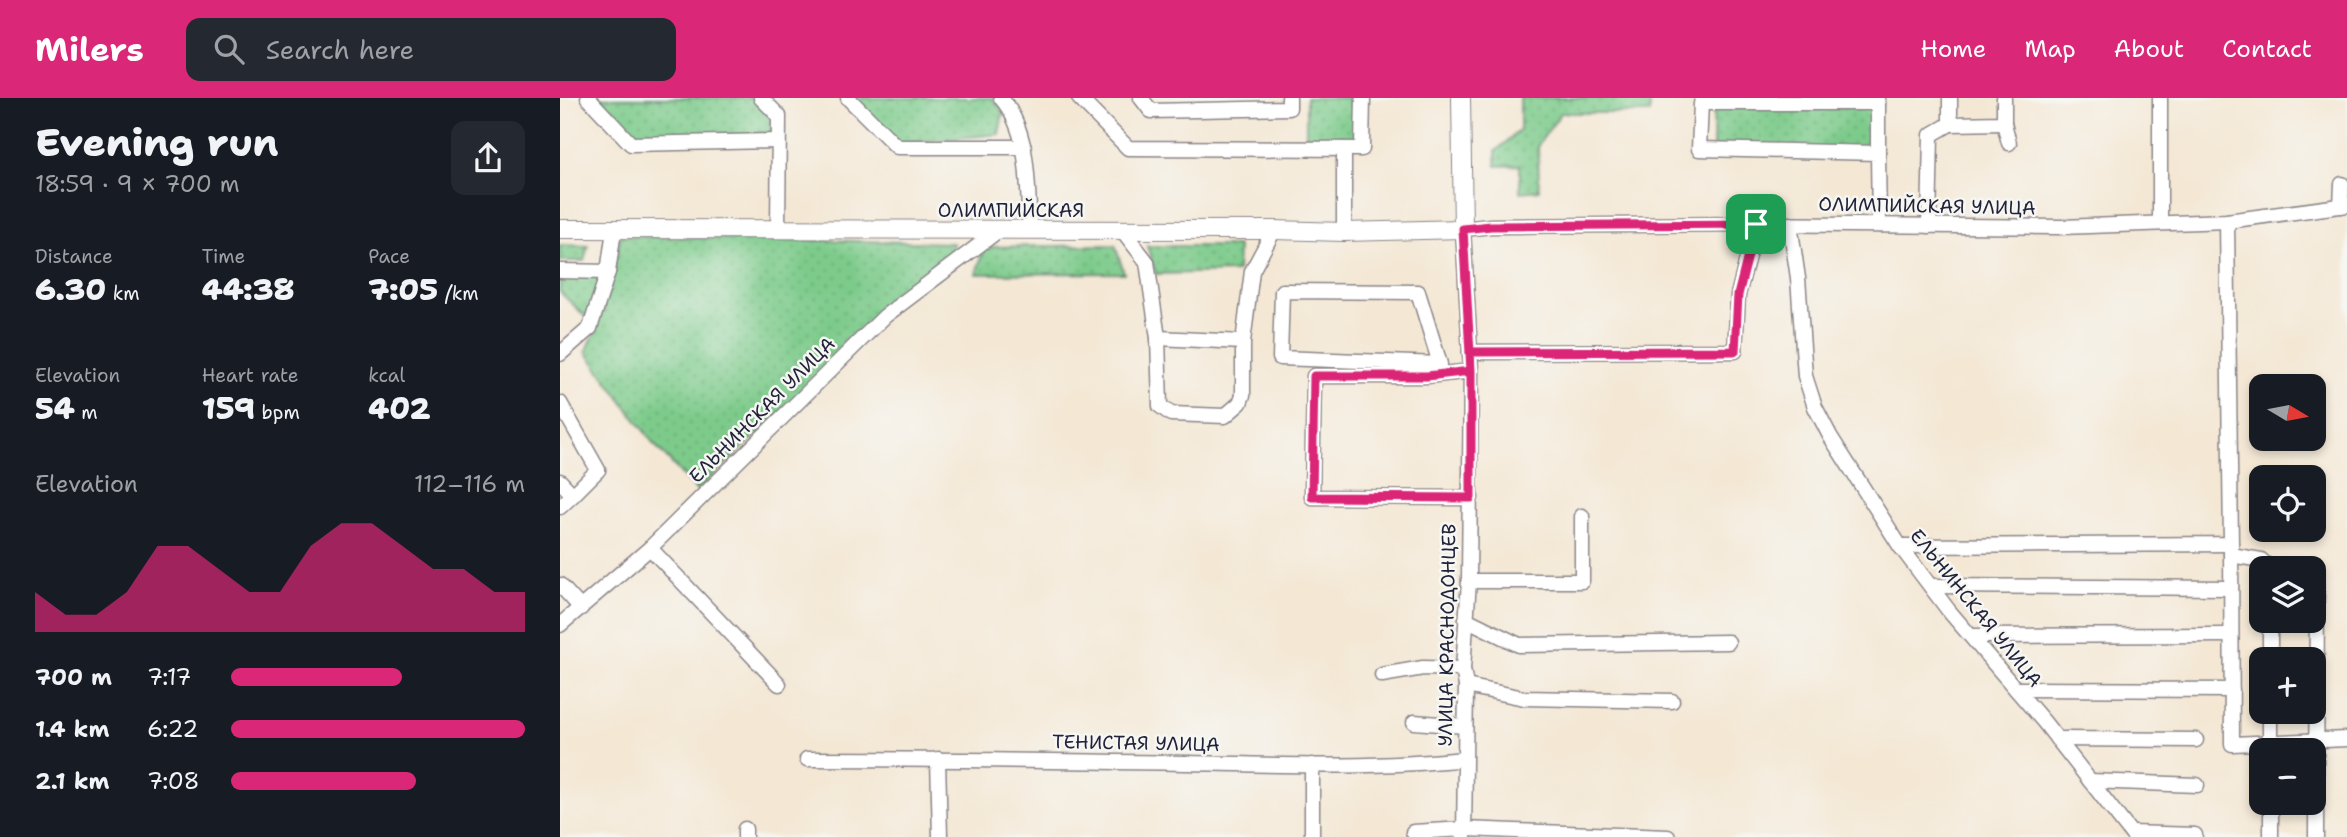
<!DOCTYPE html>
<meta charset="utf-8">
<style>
:root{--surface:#171b24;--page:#242831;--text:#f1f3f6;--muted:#9ea1a6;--accent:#db2777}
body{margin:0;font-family:"Shantell Sans",sans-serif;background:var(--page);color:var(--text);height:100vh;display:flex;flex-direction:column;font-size:26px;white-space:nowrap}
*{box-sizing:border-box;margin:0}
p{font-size:23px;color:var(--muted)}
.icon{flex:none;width:38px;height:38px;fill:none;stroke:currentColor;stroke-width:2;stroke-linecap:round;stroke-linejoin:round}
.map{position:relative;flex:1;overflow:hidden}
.drawer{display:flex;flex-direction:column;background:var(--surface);width:560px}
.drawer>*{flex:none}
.needle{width:46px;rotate:100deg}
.controls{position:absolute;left:1689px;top:276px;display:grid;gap:14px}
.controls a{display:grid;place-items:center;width:77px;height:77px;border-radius:14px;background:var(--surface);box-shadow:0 4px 10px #0003;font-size:35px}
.pin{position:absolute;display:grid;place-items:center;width:60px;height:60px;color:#fff;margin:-30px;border-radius:14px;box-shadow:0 4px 10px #0006}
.round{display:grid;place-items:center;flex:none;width:74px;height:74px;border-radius:14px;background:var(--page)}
.headline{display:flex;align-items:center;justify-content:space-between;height:119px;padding:0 35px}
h1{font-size:38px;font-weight:800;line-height:52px}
.figures{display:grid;grid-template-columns:repeat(3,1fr);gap:10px;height:119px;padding:7px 35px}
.figures div{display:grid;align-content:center}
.figures b{font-size:30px;font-weight:800}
.figures small{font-size:19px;font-weight:400}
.figures p{font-size:19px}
.chart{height:196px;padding:14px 35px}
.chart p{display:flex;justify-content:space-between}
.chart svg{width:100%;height:126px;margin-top:7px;fill:var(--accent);opacity:.7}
ul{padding:0 35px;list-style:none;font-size:23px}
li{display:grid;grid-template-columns:112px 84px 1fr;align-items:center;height:52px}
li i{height:18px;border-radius:9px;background:var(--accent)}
header{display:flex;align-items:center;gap:42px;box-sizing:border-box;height:98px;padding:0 35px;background:var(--accent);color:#fff}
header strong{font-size:33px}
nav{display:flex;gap:38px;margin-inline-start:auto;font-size:24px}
.search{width:490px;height:63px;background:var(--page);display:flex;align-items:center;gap:18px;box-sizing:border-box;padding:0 24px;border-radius:14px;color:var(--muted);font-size:26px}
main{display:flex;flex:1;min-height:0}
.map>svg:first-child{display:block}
.green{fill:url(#green-dots);stroke:#507663;stroke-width:2}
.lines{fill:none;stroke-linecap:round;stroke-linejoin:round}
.minor-casing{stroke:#8b8588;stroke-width:17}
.major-casing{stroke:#8b8588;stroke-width:20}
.minor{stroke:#fff;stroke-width:14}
.major{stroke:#fff;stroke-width:18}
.route-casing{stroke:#fff;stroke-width:14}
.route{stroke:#db2777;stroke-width:9}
.labels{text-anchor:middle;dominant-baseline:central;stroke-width:5;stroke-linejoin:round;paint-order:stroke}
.street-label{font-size:19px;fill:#22223b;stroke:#f6f6f2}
</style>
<header>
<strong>Milers</strong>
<div class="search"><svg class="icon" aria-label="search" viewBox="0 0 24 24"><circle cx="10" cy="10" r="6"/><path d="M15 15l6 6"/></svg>Search here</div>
<nav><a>Home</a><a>Map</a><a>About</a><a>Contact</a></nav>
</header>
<main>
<section class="drawer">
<div class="headline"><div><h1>Evening run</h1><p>18:59 · 9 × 700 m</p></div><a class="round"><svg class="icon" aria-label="share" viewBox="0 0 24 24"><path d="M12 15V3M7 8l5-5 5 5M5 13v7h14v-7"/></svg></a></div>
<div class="figures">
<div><p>Distance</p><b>6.30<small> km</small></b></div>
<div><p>Time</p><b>44:38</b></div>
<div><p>Pace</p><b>7:05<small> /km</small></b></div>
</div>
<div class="figures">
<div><p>Elevation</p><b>54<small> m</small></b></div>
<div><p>Heart rate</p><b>159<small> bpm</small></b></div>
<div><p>kcal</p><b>402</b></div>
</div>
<div class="chart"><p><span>Elevation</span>112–116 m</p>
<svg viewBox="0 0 160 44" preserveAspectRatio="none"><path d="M0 44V30L10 38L20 38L30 30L40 14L50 14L60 22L70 30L80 30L90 14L100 6L110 6L120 14L130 22L140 22L150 30L160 30V44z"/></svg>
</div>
<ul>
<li><b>700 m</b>7:17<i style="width:58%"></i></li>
<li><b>1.4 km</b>6:22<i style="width:100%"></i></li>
<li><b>2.1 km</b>7:08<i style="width:63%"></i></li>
</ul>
</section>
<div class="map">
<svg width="1787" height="739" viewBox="0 0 1787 739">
<defs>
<pattern id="green-dots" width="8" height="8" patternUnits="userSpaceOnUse" patternTransform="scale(1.75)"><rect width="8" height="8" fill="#7dcb8b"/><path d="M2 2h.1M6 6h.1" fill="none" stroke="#6cae79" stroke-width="1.8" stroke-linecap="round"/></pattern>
</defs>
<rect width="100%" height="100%" fill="#f6f6f2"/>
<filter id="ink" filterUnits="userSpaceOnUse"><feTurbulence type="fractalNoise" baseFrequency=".0143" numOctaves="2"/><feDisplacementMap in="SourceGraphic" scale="14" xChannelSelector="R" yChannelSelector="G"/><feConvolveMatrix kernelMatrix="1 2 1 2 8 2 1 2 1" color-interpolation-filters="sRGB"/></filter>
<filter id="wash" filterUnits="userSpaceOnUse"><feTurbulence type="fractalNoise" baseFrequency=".00686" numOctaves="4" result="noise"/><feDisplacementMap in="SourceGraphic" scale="28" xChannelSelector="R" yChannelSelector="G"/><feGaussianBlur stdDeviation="1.57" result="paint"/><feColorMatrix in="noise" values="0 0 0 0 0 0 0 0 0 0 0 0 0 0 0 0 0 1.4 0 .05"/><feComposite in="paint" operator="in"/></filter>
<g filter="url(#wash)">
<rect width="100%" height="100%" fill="#f4e8d5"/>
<g class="green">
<path d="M36,0H193L211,20L212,36L73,40Z"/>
<path d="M292,0H432L443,14L439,36L338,46Z"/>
<path d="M746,0H795V42L746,43Z"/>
<path d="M960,0H1090V15H1001L978,47L979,92L960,94V67L936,68V53L960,32Z"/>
<path d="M1154,7H1316V53L1153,50Z"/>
<path d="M60,138L393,145L394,169L344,199L137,393L94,346L26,254C44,217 54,179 60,138Z"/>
<path d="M0,147L28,148L24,163H0Z"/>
<path d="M555,147L564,175L416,176L424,149Z"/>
<path d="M587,148H678L677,174L596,176Z"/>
<path d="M0,177L41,179L26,219L0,194Z"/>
</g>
</g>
<g filter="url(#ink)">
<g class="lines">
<g class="minor-casing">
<g id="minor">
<path d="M28,0L71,46L218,43"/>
<path d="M201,0L219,18L218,132"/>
<path d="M288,0L337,49H464"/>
<path d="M441,0C471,35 467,88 470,132"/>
<path d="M519,0L568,50L802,51L803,0"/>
<path d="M581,0L591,13L729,10V0"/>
<path d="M1318,0V5H1141L1139,51L1318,55L1319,127"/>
<path d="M1390,0V26L1444,25V0"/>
<path d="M1318,5V55"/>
<path d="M1444,25L1449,45"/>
<path d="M1781,108L1782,86"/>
<path d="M1600,125V0"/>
<path d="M1230,126L1238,180L1245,278L1255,309L1270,338L1340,448L1389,513L1484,624L1574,739"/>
<path d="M1369,128L1371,37L1390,26"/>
<path d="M563,133L587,164L598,240L600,308L611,316L665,318L680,305L683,297V244L692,173L714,132"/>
<path d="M784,134V51"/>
<path d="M0,173L48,174"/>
<path d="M722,193L858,194L880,266L720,260Z"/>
<path d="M598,240L683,244"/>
<path d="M910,254L1175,253L1178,197L1196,126"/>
<path d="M0,256L30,230L48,174L54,132"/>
<path d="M0,305L38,372L13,397L0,383"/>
<path d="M911,400L752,399L754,278H867L911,273"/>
<path d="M0,409L13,397"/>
<path d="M1671,446L1672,646L1787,641"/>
<path d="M1340,448L1671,446L1667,123"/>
<path d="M90,450L219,586"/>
<path d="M1671,457L1701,462L1710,471"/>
<path d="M909,483H1022V418"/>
<path d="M0,487L21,510"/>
<path d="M1371,488L1671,490"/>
<path d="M906,521L959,547L1168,544"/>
<path d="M1710,523V562"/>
<path d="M0,527L90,450L325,218L439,132"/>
<path d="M1411,538L1671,537"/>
<path d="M822,577L863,570L903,571"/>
<path d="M906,588L964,600L1112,603"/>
<path d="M1456,591L1672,592"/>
<path d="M1710,614V651"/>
<path d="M854,624L905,628"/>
<path d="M1497,641L1636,642"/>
<path d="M247,661C374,661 501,663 629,665C720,667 813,671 904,661"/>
<path d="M378,661L380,739"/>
<path d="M1530,683L1637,687"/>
<path d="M1711,705V739"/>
<path d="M853,734L905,731L1108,739"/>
<path d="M1571,735L1635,737"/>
<path d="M185,739V731"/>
<path d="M752,739V667"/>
<path d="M904,739L906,588L903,571L909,483L911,273L903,131L931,128L1196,126L1501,129L1667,123L1787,107"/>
<path d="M1756,739L1757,468"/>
</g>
</g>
<g class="major-casing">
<path id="major" d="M0,131L714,132L784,134L903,131L901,0"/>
</g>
<use href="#minor" class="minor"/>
<use href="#major" class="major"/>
</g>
</g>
<g class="lines" filter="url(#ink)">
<g class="route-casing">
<path id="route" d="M1196,126L1178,197L1175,253L910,254L911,273V400L752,399L754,278H867L911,273L903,131L931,128L1196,126"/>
</g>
<use href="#route" class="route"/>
</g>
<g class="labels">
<g class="street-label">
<text transform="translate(1367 108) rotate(1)">ОЛИМПИЙСКАЯ УЛИЦА</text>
<text x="451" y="112">ОЛИМПИЙСКАЯ</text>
<text transform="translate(202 312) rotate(-45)">ЕЛЬНИНСКАЯ УЛИЦА</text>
<text transform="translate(1416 510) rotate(51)">ЕЛЬНИНСКАЯ УЛИЦА</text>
<text transform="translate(887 537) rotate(-89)">УЛИЦА КРАСНОДОНЦЕВ</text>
<text transform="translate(576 645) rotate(1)">ТЕНИСТАЯ УЛИЦА</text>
</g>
</g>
</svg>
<div class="controls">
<a><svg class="needle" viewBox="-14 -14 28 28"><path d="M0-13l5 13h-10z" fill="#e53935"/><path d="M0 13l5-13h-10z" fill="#9ea1a6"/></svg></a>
<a><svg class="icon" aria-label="locate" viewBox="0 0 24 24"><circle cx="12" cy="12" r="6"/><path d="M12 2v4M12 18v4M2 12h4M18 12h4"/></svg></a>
<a><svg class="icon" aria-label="layers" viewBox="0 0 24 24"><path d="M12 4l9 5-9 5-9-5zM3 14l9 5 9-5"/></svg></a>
<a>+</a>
<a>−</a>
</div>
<div class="pin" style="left:1196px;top:126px;background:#1e9e55"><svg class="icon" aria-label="arrive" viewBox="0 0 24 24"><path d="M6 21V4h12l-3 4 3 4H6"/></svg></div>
</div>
</main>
